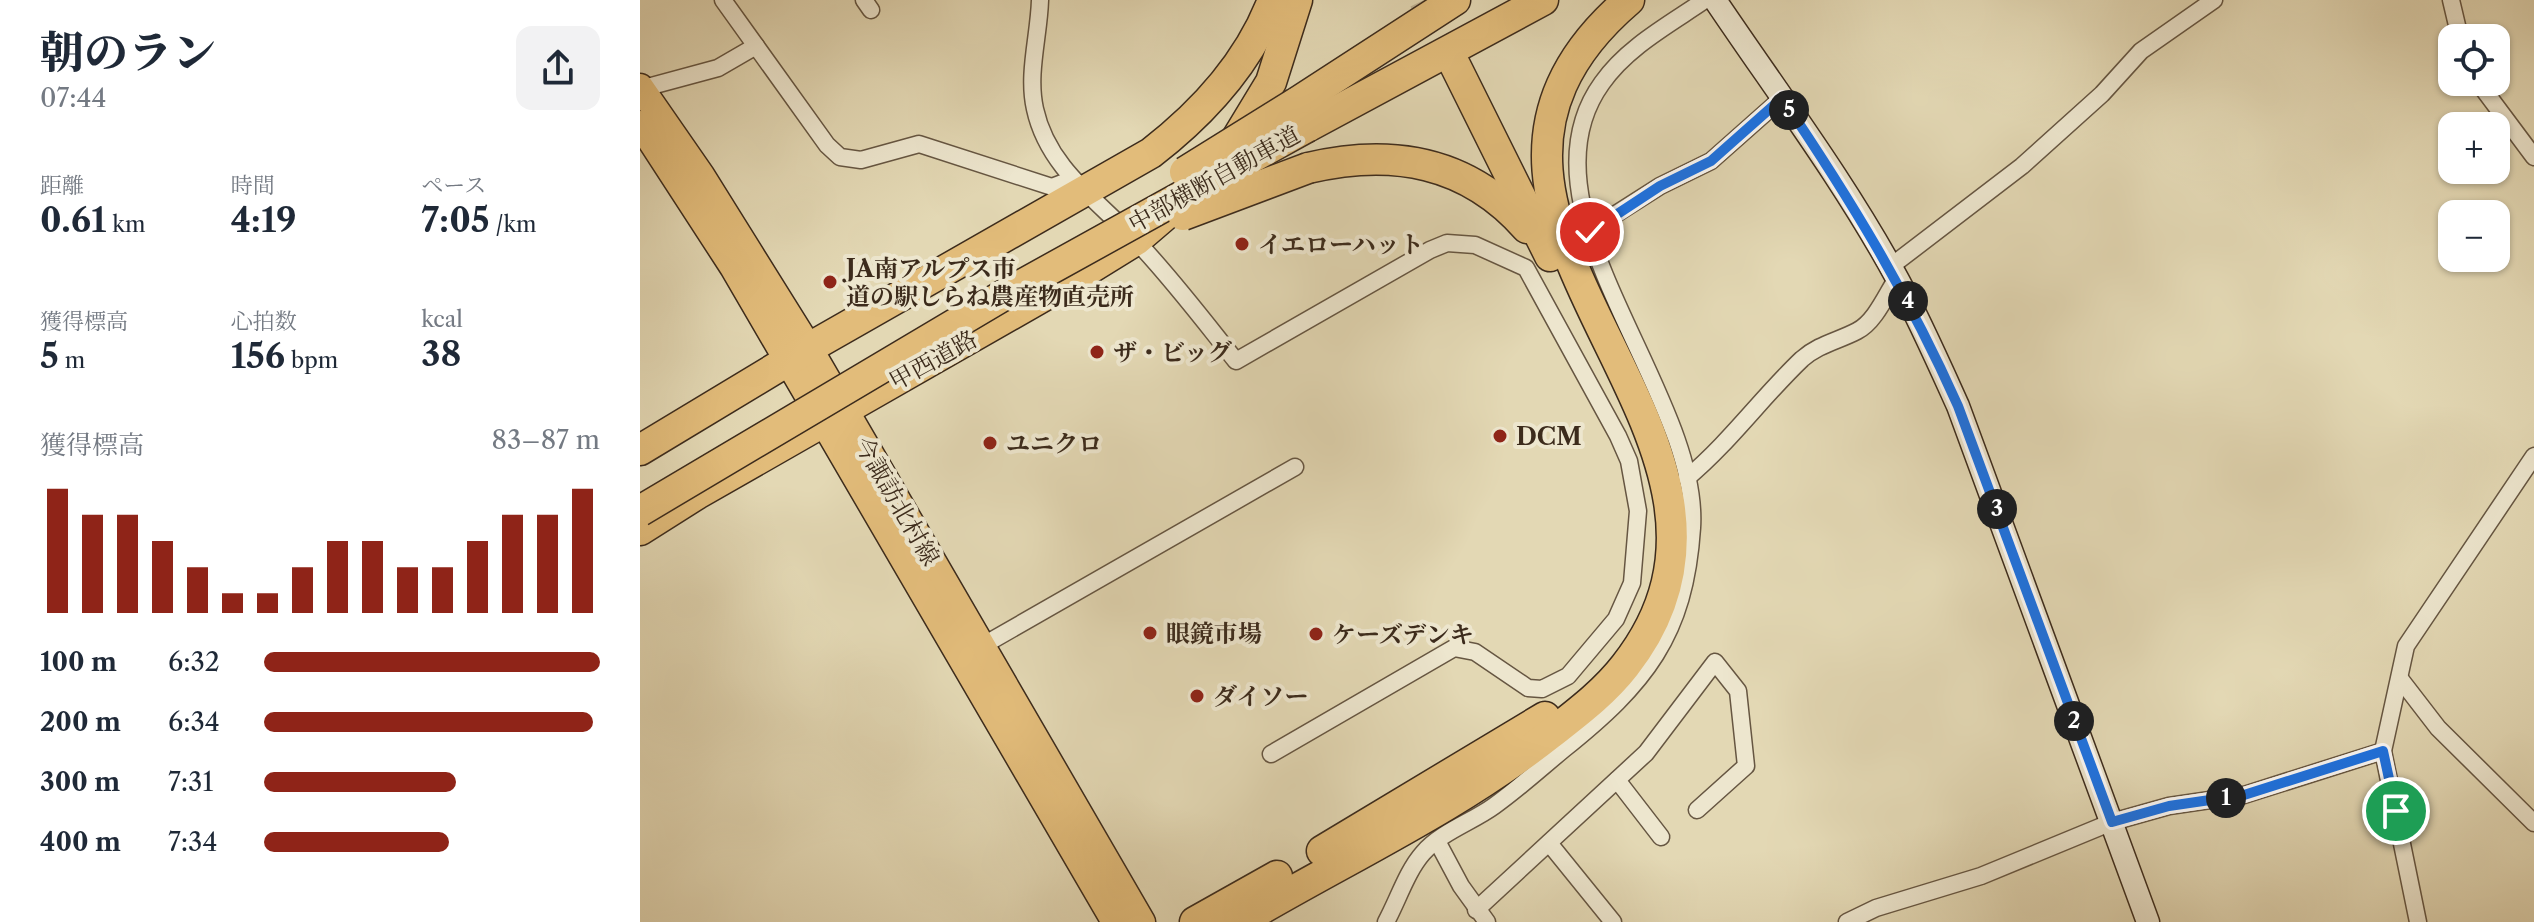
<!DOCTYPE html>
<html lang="ja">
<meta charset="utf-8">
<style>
:root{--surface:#fff;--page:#f2f2f3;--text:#1f2937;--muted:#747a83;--accent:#8f2418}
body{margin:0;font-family:"Libre Caslon Text","Noto Serif JP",serif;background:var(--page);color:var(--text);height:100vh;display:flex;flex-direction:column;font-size:30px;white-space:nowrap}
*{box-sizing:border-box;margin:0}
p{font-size:26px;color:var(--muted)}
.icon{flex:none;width:44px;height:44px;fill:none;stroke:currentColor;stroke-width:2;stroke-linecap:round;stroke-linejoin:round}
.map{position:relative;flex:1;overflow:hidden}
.panel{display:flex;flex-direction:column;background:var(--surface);width:640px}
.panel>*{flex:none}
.controls{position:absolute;left:1798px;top:24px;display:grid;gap:16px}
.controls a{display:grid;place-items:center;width:72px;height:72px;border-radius:16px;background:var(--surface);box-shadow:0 2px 6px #0004;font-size:40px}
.pin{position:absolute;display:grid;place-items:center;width:68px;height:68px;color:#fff;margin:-34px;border:4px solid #fff;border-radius:50%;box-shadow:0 2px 8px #0007}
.km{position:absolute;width:40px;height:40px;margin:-20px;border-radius:50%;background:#222;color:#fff;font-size:22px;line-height:40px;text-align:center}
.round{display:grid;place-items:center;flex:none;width:84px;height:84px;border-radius:16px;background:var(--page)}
.overview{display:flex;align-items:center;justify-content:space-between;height:136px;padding:0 40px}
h1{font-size:44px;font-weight:800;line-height:60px}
.metrics{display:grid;grid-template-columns:repeat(3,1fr);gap:12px;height:136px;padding:8px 40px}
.metrics div{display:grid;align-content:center}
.metrics b{font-size:34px;font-weight:800}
.metrics small{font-size:22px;font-weight:400}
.metrics p{font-size:22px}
.chart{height:224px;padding:16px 40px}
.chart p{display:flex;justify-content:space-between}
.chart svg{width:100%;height:144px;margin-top:8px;stroke:var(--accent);stroke-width:6}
ul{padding:0 40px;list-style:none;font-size:26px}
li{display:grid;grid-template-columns:128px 96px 1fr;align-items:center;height:60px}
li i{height:20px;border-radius:10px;background:var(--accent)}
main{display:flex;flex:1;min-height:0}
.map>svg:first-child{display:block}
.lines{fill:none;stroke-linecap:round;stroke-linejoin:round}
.highway-tunnel{stroke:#c2b596;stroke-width:30;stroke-dasharray:30 15;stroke-linecap:butt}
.street-casing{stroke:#665642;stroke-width:19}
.secondary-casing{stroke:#3c2b1c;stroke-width:25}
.primary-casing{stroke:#3c2b1c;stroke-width:29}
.highway-casing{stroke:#3c2b1c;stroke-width:33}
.street{stroke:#ede6ce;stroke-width:16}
.secondary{stroke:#ede6ce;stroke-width:22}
.primary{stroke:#e2bc7a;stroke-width:26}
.highway{stroke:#e2bc7a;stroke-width:30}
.highway-bridge-casing{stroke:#3c2b1c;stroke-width:33;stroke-linecap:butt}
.highway-bridge{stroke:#e2bc7a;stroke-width:30}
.route-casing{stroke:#fff;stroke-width:16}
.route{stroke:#1a73e8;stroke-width:10}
.poi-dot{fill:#8f2418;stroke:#ede6ce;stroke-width:3}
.labels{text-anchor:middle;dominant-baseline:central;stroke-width:8;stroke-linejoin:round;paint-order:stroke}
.street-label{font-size:24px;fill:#3c2b1c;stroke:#ede6ce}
.poi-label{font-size:24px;font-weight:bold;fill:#3c2b1c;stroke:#ede6ce;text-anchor:start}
</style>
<main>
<section class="panel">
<div class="overview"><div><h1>朝のラン</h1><p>07:44</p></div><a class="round"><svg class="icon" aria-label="share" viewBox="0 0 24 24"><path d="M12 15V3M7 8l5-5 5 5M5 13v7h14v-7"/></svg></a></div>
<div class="metrics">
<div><p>距離</p><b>0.61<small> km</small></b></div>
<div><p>時間</p><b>4:19</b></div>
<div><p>ペース</p><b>7:05<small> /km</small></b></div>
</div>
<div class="metrics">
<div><p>獲得標高</p><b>5<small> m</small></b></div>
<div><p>心拍数</p><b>156<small> bpm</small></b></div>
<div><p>kcal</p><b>38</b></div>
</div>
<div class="chart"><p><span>獲得標高</span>83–87 m</p>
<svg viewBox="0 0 160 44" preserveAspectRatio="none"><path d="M5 44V6M15 44V14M25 44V14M35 44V22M45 44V30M55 44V38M65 44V38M75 44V30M85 44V22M95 44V22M105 44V30M115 44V30M125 44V22M135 44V14M145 44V14M155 44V6"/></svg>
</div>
<ul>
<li><b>100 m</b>6:32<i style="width:100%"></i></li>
<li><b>200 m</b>6:34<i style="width:98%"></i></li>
<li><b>300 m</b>7:31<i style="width:57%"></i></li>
<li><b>400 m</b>7:34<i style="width:55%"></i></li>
</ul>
</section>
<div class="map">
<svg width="1894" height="922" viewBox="0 0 1894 922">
<rect width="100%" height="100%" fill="#e3d8b4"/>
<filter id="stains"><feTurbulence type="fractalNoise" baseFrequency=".0025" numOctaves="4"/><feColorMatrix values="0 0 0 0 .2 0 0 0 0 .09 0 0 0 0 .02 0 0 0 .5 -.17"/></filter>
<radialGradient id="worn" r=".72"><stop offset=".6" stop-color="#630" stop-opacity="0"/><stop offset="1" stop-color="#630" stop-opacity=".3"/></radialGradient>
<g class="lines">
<path class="highway-tunnel" d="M784,0L815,65"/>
<g class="street-casing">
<g id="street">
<path d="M83,0L187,145L200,157L221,160L279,144L412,187L433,179"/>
<path d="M224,0L231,10"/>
<path d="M400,0C399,36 387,74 395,109C408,169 459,201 498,243C533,280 564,321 596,361L790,250L807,243L835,245L886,268L978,436L989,461L998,511L992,583L976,619L928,676L902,689L888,688L835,652L814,648L631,754"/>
<path d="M1811,0L1820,38"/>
<path d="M1838,82L1894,157"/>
<path d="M0,89L78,68L116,46"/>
<path d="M932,242L1020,186L1071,161L1142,98"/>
<path d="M1250,267L1382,166L1462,94L1501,51L1574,0"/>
<path d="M1047,478C1090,442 1122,397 1162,359C1179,344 1198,341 1217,331C1235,322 1246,295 1257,278"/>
<path d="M342,646L655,467"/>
<path d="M1761,680L1798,728L1894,823"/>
<path d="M977,780L1021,837"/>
<path d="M797,841L821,886L847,922"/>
<path d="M909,843L973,922"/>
<path d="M836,910L1006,753L1075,662L1098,691L1106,766L1057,810"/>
<path d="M746,922C758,900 767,871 783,853C801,832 832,822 854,806C878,789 901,768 924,749C1005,684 1045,636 1052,528C1061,392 871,209 962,83C987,47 1030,24 1065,0"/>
<path d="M1207,922L1236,908L1341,876L1472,822L1529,806L1604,795L1743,751"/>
<path d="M1778,922L1743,751L1766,646L1894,456"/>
</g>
</g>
<g class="secondary-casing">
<path id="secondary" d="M1075,0C1137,92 1205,182 1258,280C1280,321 1299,364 1318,406L1508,922"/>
</g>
<g class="primary-casing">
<g id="primary">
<path d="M0,87L61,175L169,348L502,922"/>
<path d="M0,124L93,267L475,922"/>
</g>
</g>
<g class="highway-casing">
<g id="highway">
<path d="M815,65L910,256"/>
<path d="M656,103L815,0"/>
<path d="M667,127L903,0"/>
<path d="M594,143L631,82L657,0"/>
<path d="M668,168C752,148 828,161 887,228"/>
<path d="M0,450L169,348L511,153C564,112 609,63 633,0"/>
<path d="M0,530L57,494L428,282L496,240L531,210"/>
<path d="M682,851L905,717"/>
<path d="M555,922L637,876"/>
<path d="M599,922C703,860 814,810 909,735C937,713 964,693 985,666C1169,432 735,217 989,0"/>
</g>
</g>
<use href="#street" class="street"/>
<use href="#secondary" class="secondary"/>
<use href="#primary" class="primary"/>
<use href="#highway" class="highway"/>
<g class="highway-bridge-casing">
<g id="highway-bridge">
<path d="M545,172L656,103"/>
<path d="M543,215L668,168"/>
<path d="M0,511L369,292L667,127"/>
</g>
</g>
<use href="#highway-bridge" class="highway-bridge"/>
</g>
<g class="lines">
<g class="route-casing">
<path id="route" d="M950,232L1020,186L1071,161L1142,98C1211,200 1268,294 1318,406L1472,822L1529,806L1604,795L1743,751L1756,811"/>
</g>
<use href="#route" class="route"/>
</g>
<g class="poi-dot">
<circle cx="602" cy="244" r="8"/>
<circle cx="190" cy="282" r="8"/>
<circle cx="457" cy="352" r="8"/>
<circle cx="860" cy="436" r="8"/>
<circle cx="350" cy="443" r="8"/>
<circle cx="510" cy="633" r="8"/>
<circle cx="676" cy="634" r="8"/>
<circle cx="557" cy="696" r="8"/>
</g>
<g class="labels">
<g class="street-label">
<text transform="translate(574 179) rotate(-29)">中部横断自動車道</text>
<text transform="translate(293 360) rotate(-29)">甲西道路</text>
<text transform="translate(257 501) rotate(60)">今諏訪北村線</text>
</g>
<g class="poi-label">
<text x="618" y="244">イエローハット</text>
<text x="206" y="268">JA南アルプス市<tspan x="206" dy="28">道の駅しらね農産物直売所</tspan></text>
<text x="473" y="352">ザ・ビッグ</text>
<text x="876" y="436">DCM</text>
<text x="366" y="443">ユニクロ</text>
<text x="526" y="633">眼鏡市場</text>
<text x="692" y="634">ケーズデンキ</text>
<text x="573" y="696">ダイソー</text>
</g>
</g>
<rect width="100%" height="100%" filter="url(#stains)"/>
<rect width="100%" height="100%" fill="url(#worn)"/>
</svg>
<div class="controls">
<a><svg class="icon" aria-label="locate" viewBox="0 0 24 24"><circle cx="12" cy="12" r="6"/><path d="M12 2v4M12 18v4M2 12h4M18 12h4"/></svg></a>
<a>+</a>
<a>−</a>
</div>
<div class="pin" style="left:1756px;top:811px;background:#1e9e55"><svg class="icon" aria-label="arrive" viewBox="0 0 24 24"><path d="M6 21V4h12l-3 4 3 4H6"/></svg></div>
<div class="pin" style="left:950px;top:232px;background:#d93025"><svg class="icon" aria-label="check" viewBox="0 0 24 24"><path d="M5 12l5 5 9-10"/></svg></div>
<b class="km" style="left:1586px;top:798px">1</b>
<b class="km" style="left:1434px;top:721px">2</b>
<b class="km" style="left:1357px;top:509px">3</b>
<b class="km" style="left:1268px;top:301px">4</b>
<b class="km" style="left:1149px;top:110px">5</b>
</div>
</main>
